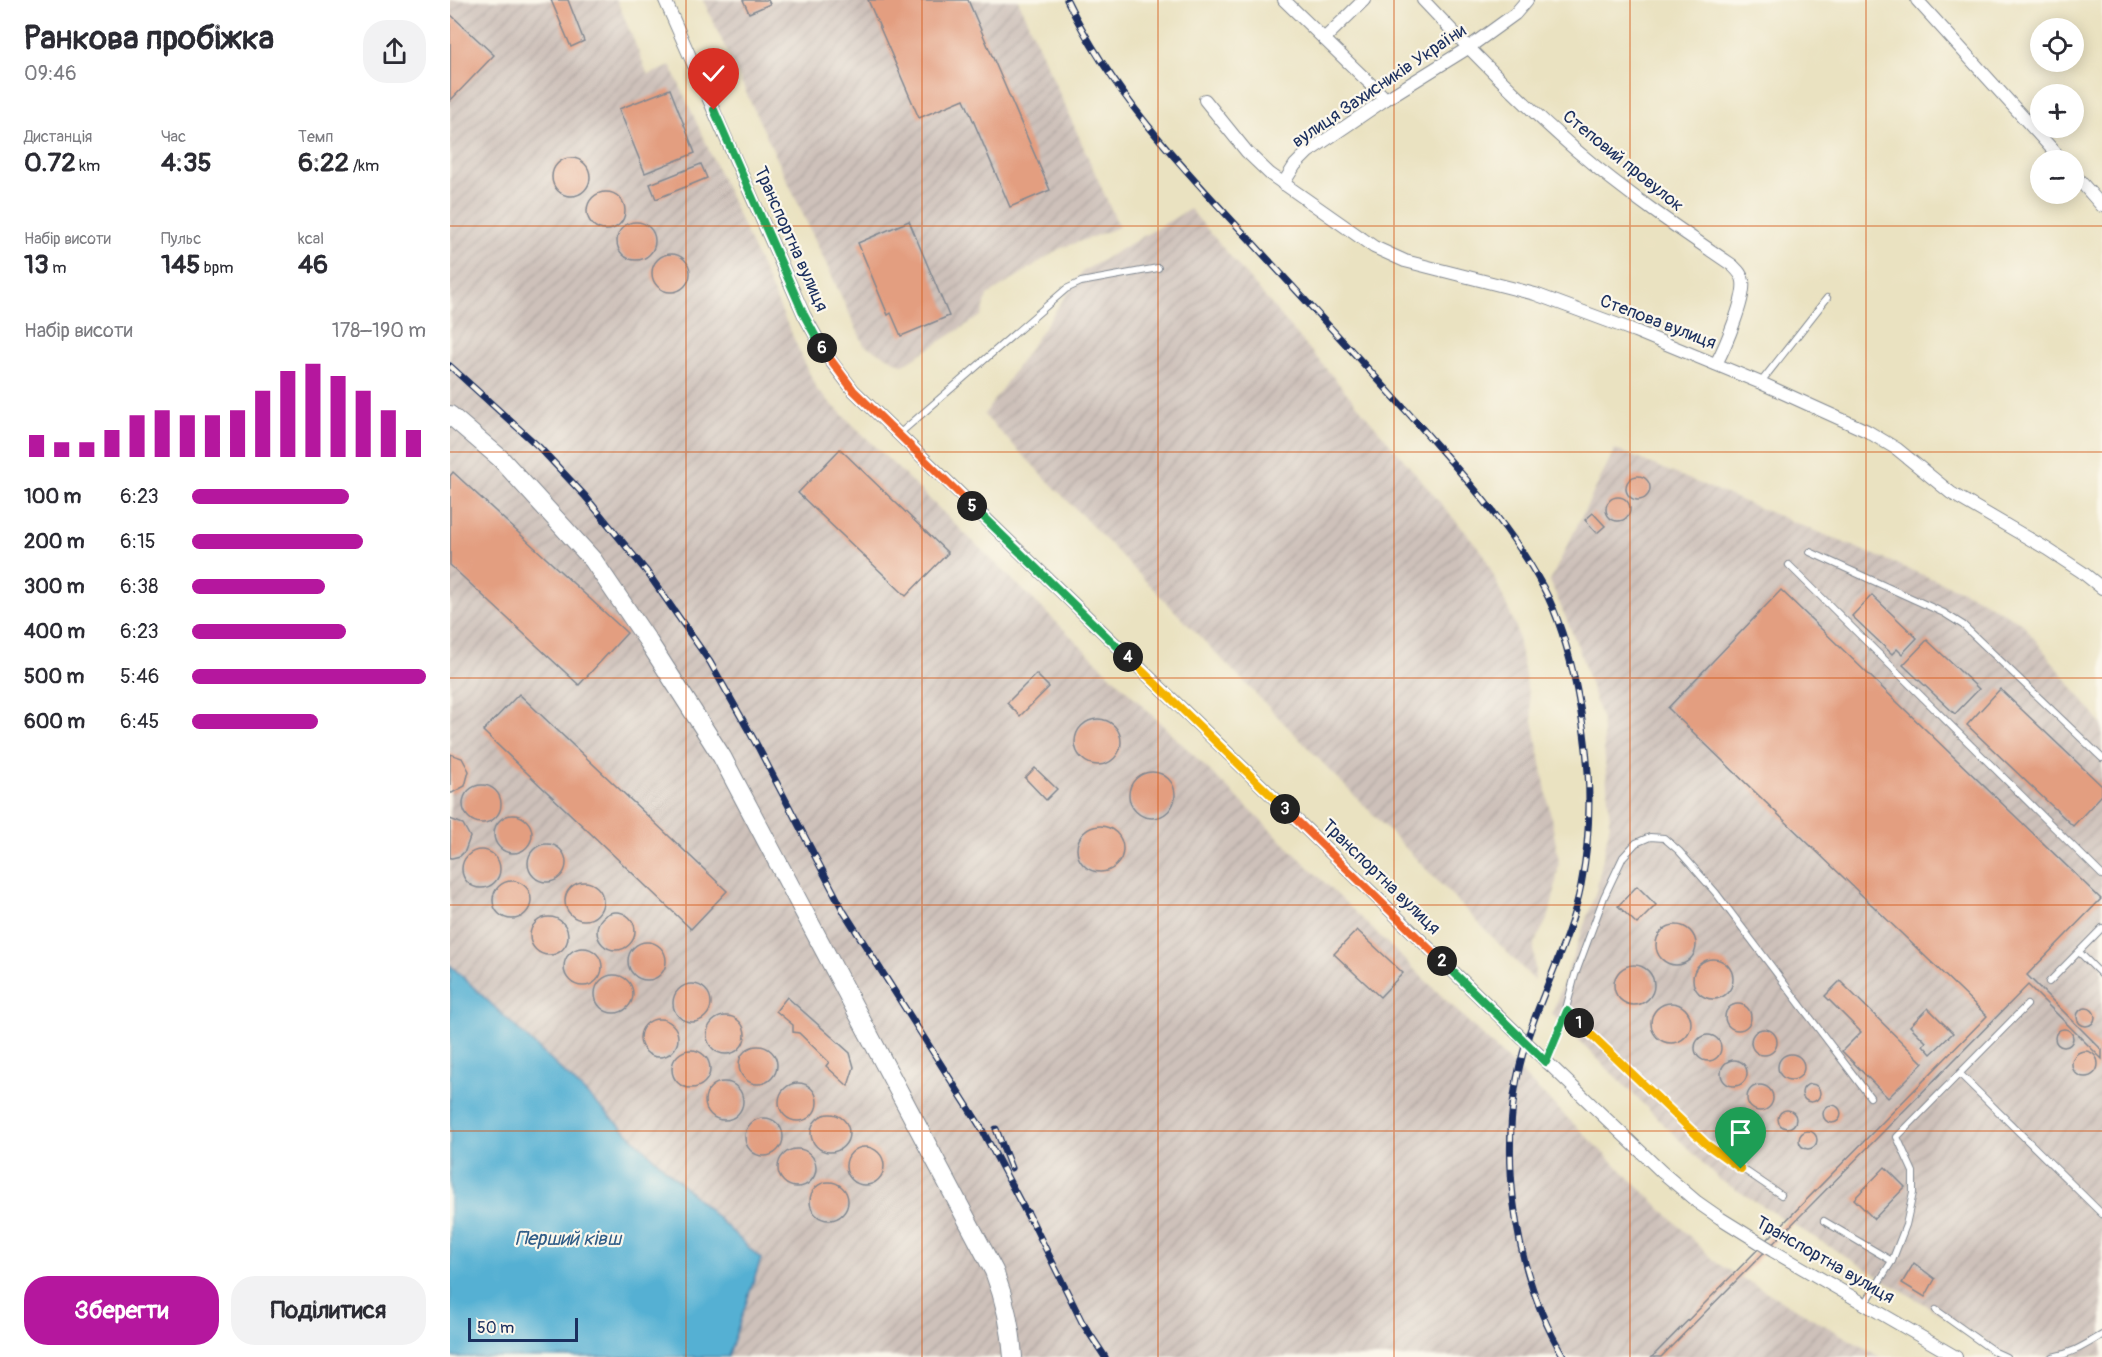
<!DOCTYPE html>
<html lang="uk">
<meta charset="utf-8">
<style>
:root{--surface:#fff;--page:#f2f2f3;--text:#2b2b33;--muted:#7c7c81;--accent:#b5179e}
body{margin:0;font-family:Pangolin,sans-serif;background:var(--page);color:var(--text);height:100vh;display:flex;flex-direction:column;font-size:22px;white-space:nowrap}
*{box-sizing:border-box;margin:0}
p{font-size:20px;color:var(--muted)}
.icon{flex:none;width:33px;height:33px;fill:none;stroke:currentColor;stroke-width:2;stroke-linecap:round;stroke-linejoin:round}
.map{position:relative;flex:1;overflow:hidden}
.drawer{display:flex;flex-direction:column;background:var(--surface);width:450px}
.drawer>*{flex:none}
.tools{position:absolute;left:1580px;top:18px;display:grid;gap:12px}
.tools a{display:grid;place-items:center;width:54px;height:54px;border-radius:50%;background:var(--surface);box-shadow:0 3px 15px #0003;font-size:30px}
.scale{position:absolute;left:18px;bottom:15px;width:110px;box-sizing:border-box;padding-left:6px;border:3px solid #1b2f5e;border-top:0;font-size:16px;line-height:21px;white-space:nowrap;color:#1b2f5e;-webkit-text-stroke:4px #fbf7ec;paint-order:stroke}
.pin{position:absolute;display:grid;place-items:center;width:51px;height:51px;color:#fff;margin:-62px -26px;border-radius:50% 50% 50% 0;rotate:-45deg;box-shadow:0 0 6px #0007}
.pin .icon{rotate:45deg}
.km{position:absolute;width:30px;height:30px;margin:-15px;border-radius:50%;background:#222;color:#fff;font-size:16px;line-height:30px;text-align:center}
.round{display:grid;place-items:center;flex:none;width:63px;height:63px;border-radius:24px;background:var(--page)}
.summary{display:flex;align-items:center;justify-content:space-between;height:102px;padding:0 24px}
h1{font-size:33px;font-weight:700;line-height:45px}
.figures{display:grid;grid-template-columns:repeat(3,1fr);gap:9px;height:102px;padding:6px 24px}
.figures div{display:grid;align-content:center}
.figures b{font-size:26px;font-weight:700}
.figures small{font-size:16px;font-weight:400}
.figures p{font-size:16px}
.chart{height:168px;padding:12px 24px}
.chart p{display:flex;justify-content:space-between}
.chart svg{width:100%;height:108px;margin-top:6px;stroke:var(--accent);stroke-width:6}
.primary-button{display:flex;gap:12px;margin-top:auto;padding:12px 24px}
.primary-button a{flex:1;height:69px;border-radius:24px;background:var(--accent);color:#fff;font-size:24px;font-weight:700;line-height:69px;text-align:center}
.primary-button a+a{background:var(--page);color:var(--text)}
ul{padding:0 24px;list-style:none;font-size:20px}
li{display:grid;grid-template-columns:96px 72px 1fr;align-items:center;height:45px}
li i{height:15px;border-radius:8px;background:var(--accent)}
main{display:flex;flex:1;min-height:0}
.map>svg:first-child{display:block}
.industrial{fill:url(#industrial-furrows)}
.water{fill:#55b0d3;stroke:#387098;stroke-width:1.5}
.building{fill:#e39e80}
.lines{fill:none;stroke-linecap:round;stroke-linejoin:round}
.lane-casing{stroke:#828890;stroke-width:8}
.street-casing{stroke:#828890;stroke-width:14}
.secondary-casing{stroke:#828890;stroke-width:20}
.lane{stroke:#fff;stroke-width:6}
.street{stroke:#fff;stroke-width:12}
.secondary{stroke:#fff;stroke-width:18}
.rail-casing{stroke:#1b2f5e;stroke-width:7}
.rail{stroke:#fbf7ec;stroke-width:4.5;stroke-dasharray:14;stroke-linecap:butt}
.split-1-casing{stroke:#fff;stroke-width:12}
.split-2-casing{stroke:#fff;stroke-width:12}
.split-3-casing{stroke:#fff;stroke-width:12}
.split-4-casing{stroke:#fff;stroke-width:12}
.split-5-casing{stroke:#fff;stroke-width:12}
.split-6-casing{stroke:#fff;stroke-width:12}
.split-7-casing{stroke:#fff;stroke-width:12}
.split-1{stroke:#f5b400;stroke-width:8}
.split-2{stroke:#22a559;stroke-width:8}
.split-3{stroke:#f0652b;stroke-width:8}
.split-4{stroke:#f5b400;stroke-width:8}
.split-5{stroke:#22a559;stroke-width:8}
.split-6{stroke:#f0652b;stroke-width:8}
.split-7{stroke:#22a559;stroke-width:8}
.grid{fill:none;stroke:#d45514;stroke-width:1.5;stroke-opacity:0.55}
.labels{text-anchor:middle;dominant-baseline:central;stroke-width:4.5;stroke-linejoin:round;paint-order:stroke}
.street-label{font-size:18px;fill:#1b2f5e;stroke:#fbf7ec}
.water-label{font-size:20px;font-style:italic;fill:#2f5c87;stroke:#fbf7ec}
</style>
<main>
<section class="drawer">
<div class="summary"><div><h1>Ранкова пробіжка</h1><p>09:46</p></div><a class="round"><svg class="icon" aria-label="share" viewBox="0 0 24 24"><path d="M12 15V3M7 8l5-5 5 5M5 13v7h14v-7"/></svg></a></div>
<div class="figures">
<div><p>Дистанція</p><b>0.72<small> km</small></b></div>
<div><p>Час</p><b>4:35</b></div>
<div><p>Темп</p><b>6:22<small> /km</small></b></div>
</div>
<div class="figures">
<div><p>Набір висоти</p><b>13<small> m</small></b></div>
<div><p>Пульс</p><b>145<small> bpm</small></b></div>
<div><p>kcal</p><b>46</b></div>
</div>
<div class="chart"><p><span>Набір висоти</span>178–190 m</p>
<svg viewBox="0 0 160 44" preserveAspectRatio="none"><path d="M5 44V35M15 44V38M25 44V38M35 44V33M45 44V27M55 44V25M65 44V27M75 44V27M85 44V25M95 44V17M105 44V9M115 44V6M125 44V11M135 44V17M145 44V25M155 44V33"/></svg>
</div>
<ul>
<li><b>100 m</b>6:23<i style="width:67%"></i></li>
<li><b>200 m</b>6:15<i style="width:73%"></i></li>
<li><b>300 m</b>6:38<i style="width:57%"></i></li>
<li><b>400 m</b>6:23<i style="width:66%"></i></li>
<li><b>500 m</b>5:46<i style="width:100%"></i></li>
<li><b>600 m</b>6:45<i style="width:54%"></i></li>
</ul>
<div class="primary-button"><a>Зберегти</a><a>Поділитися</a></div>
</section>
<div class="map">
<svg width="1652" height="1357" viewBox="0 0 1652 1357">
<defs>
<pattern id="industrial-furrows" width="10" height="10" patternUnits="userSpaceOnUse" patternTransform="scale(1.5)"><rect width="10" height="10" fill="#cec1ba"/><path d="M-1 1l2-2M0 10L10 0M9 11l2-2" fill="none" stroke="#b0a6a2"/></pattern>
</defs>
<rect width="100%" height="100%" fill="#fbf7ec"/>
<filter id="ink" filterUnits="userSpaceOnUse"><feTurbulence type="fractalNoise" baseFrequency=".0167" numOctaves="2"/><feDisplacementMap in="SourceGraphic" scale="12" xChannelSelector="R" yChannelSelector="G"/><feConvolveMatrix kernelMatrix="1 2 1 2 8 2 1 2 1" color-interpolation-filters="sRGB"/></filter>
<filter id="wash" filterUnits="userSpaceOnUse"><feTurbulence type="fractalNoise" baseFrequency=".008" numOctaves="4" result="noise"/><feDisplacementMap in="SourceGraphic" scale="24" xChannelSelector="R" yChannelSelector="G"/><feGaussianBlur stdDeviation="1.35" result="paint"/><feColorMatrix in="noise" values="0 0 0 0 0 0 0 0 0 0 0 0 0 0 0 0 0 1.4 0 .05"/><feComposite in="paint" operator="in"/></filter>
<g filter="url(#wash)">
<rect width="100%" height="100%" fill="#eae2c1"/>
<g class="industrial">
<path d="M0,0H167L198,75L221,66L367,390L1268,1264L1430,1357H278L311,1259L0,965Z"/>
<path d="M253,0H568L669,227L609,249L537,296L532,315L453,365L414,345Z"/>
<path d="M740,209L1034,554L1066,627L1109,861L1105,890L1099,916L1084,944L1085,981L534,415L632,272Z"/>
<path d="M1165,449L1522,595L1572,623L1652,725V1356L1561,1357L1270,1180L1102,1014L1146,892L1160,823L1152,721L1129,649L1100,581Z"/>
</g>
<path class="water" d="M0,965L311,1259L278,1357H0Z"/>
<g id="blocks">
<g class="building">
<path d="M101,0H118L134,41L121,47Z"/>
<path d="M293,0H318L320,4L299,13Z"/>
<path d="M418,0H518L600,190L560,207L514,99L469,118Z"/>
<path d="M0,14L44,55L0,101Z"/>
<path d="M220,89L245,153L195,173L169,109Z"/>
<circle cx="121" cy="177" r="19"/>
<path d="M251,164L257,178L206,199L200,184Z"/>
<circle cx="156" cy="211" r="19"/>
<path d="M459,221L499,316L451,336L441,313L438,315L408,243Z"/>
<circle cx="186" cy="241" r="19"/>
<circle cx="221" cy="273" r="19"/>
<path d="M390,449L498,553L456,596L348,493Z"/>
<path d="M3,472L177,633L129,685L0,565V476Z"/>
<circle cx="1188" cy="488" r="12"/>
<circle cx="1168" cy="509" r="12"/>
<path d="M1143,513L1155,526L1147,533L1135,520Z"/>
<path d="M1331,590L1651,899L1577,975L1652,1050V1059L1578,985L1211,1357H1202L1537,1016L1218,708Z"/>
<path d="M1422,595L1467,638L1452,654L1447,649L1442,654L1402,616Z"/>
<path d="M1477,640L1529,689L1505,714L1453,665Z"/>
<path d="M586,674L599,687L570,716L557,703Z"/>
<path d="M1550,689L1652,786V795L1623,826L1517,725Z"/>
<path d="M69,694L277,891L241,929L33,731Z"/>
<circle cx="648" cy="742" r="23"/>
<path d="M0,754L12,758L19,771L15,786L2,793H0Z"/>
<path d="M585,768L607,789L596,800L575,778Z"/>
<circle cx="702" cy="795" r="23"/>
<circle cx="32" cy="804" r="19"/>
<circle cx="63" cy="834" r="19"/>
<path d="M0,819L13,824L20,837L15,851L10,856L2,858H0Z"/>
<circle cx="650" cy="849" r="23"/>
<circle cx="97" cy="863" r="19"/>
<circle cx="31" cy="869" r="19"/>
<circle cx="62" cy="900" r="19"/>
<circle cx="134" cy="901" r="19"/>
<path d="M1187,886L1206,905L1187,924L1168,906Z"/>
<circle cx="166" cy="931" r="19"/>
<circle cx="99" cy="936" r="19"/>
<circle cx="1226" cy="945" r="20"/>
<path d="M907,930L953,973L930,997L884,954Z"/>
<circle cx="197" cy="961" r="19"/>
<circle cx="133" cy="967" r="19"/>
<circle cx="1263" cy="979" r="20"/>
<circle cx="1184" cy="985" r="20"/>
<circle cx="164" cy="994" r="19"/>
<path d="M1390,981L1473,1063L1438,1098L1392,1051L1411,1032L1375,996Z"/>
<circle cx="242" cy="1003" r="19"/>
<path d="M337,997L400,1053L404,1067L398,1086L376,1066L379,1062L349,1033L343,1032V1025L326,1011Z"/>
<circle cx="1221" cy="1023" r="20"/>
<circle cx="1288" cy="1017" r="13"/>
<circle cx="1636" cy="1017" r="9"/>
<path d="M1478,1008L1503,1033L1481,1054L1473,1045L1476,1042L1460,1026Z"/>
<circle cx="276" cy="1035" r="19"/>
<circle cx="209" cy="1038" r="19"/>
<circle cx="1614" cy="1038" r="9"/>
<circle cx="1314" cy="1042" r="13"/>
<circle cx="1258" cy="1048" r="13"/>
<circle cx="308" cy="1065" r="19"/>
<circle cx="241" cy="1069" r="19"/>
<circle cx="1635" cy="1064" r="13"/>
<circle cx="1341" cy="1067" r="13"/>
<circle cx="1284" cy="1073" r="13"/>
<circle cx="274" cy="1101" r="19"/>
<circle cx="348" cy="1102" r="19"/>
<circle cx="1361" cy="1093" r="9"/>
<circle cx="1310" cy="1098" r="13"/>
<circle cx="1382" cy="1114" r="9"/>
<circle cx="1337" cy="1119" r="9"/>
<circle cx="380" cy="1133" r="19"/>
<circle cx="314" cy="1137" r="19"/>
<circle cx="1358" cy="1140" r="9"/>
<circle cx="415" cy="1166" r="19"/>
<circle cx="347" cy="1168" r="19"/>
<path d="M1435,1167L1455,1187L1424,1219L1404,1199Z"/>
<circle cx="379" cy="1201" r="19"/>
<path d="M1464,1263L1485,1279L1475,1297L1452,1283Z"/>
</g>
</g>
</g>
<g filter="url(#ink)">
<use href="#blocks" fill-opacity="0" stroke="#828890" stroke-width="1.5"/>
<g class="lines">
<g class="lane-casing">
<g id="lane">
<path d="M1311,382L1377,298"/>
<path d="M449,434L616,289L631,282L708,268"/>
<path d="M1360,552L1494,613L1513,625L1652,758"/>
<path d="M1339,565L1652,875"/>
<path d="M1629,952L1652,975"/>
<path d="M1599,982L1652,928"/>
<path d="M1117,1011L1256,1144L1331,1195"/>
<path d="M1096,1061L1112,1024L1125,975L1154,897L1173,857L1186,843L1200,837L1214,838L1229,851L1266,893L1420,1097"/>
<path d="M1510,1074L1652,1214"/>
<path d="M1374,1221L1442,1261"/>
<path d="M1415,1304L1442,1261L1456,1225L1463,1193V1172L1447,1137L1577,1005"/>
<path d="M1486,1310L1545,1352L1556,1357"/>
<path d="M1602,1357C1622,1354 1635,1345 1652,1335"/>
</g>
</g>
<g class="street-casing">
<g id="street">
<path d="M215,0L354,315L377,356L403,390L1076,1042L1212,1172L1247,1202L1270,1218L1323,1251L1506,1357"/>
<path d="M834,0L936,99"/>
<path d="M973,0C1022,52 1073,104 1127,151C1176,193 1229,229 1282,265C1287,270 1292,274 1293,281C1296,298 1275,347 1266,364"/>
<path d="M1467,0L1612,160"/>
<path d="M874,39L914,0"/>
<path d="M755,100L797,152L820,174L924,247L955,261L1085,294L1185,331L1311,383L1417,431L1447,449L1501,493L1597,549L1632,572L1652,588"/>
<path d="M1623,173L1652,206"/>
<path d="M833,184L845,165L858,152L936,99L1018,48L1065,14L1077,0"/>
</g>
</g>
<g class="secondary-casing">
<path id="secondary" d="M0,415L50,458L143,560L198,641L272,757L544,1271C555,1300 561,1326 563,1357"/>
</g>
<use href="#lane" class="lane"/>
<use href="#street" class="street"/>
<use href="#secondary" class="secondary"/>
<g class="rail-casing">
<g id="rail">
<path d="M617,0C663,95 730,165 801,241C858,303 914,364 970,426C1014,477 1062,528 1093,587C1110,619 1120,656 1127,691C1140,757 1144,819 1131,885C1121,937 1093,990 1077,1040C1045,1138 1061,1269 1114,1357"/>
<path d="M0,366L89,447L135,496L197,572L260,662L308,747L394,912L530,1126L580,1220"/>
<path d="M546,1129L561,1168"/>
<path d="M578,1213L632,1322L655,1357"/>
</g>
</g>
<use href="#rail" class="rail"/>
</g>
</g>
<g class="lines" filter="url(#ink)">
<g class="split-1-casing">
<path id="split-1" d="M1129,1023L1256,1144L1291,1169"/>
</g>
<g class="split-2-casing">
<path id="split-2" d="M992,961L1096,1062L1117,1011L1129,1023"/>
</g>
<g class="split-3-casing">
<path id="split-3" d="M835,809L992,961"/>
</g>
<g class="split-4-casing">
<path id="split-4" d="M678,657L835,809"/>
</g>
<g class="split-5-casing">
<path id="split-5" d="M522,506L678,657"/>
</g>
<g class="split-6-casing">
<path id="split-6" d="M372,348L403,390L522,506"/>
</g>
<g class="split-7-casing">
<path id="split-7" d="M264,110L354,315L372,348"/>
</g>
<use href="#split-1" class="split-1"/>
<use href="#split-2" class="split-2"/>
<use href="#split-3" class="split-3"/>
<use href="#split-4" class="split-4"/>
<use href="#split-5" class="split-5"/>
<use href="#split-6" class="split-6"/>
<use href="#split-7" class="split-7"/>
</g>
<path class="grid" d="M236,0V1357M472,0V1357M708,0V1357M944,0V1357M1180,0V1357M1416,0V1357M0,226H1652M0,452H1652M0,678H1652M0,905H1652M0,1131H1652"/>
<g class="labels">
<g class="street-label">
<text transform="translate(929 86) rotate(-34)">вулиця Захисників України</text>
<text transform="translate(1173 161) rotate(39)">Степовий провулок</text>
<text transform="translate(341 239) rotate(66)">Транспортна вулиця</text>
<text transform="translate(1208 322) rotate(21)">Степова вулиця</text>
<text transform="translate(931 877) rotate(44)">Транспортна вулиця</text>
<text transform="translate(1375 1260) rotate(30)">Транспортна вулиця</text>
</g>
<g class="water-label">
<text x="118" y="1238">Перший ківш</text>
</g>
</g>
</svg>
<div class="tools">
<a><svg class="icon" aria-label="locate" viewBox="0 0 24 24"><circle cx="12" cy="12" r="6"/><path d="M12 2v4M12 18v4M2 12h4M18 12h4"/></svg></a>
<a>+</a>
<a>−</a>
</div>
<div class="scale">50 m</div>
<div class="pin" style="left:1291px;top:1169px;background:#1e9e55"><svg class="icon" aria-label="arrive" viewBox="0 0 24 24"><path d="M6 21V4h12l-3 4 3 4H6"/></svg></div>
<div class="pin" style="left:264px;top:110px;background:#d93025"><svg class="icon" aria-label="check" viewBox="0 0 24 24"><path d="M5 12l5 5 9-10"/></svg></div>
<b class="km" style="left:1129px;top:1023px">1</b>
<b class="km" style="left:992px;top:961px">2</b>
<b class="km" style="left:835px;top:809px">3</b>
<b class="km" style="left:678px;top:657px">4</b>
<b class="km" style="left:522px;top:506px">5</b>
<b class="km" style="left:372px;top:348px">6</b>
</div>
</main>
